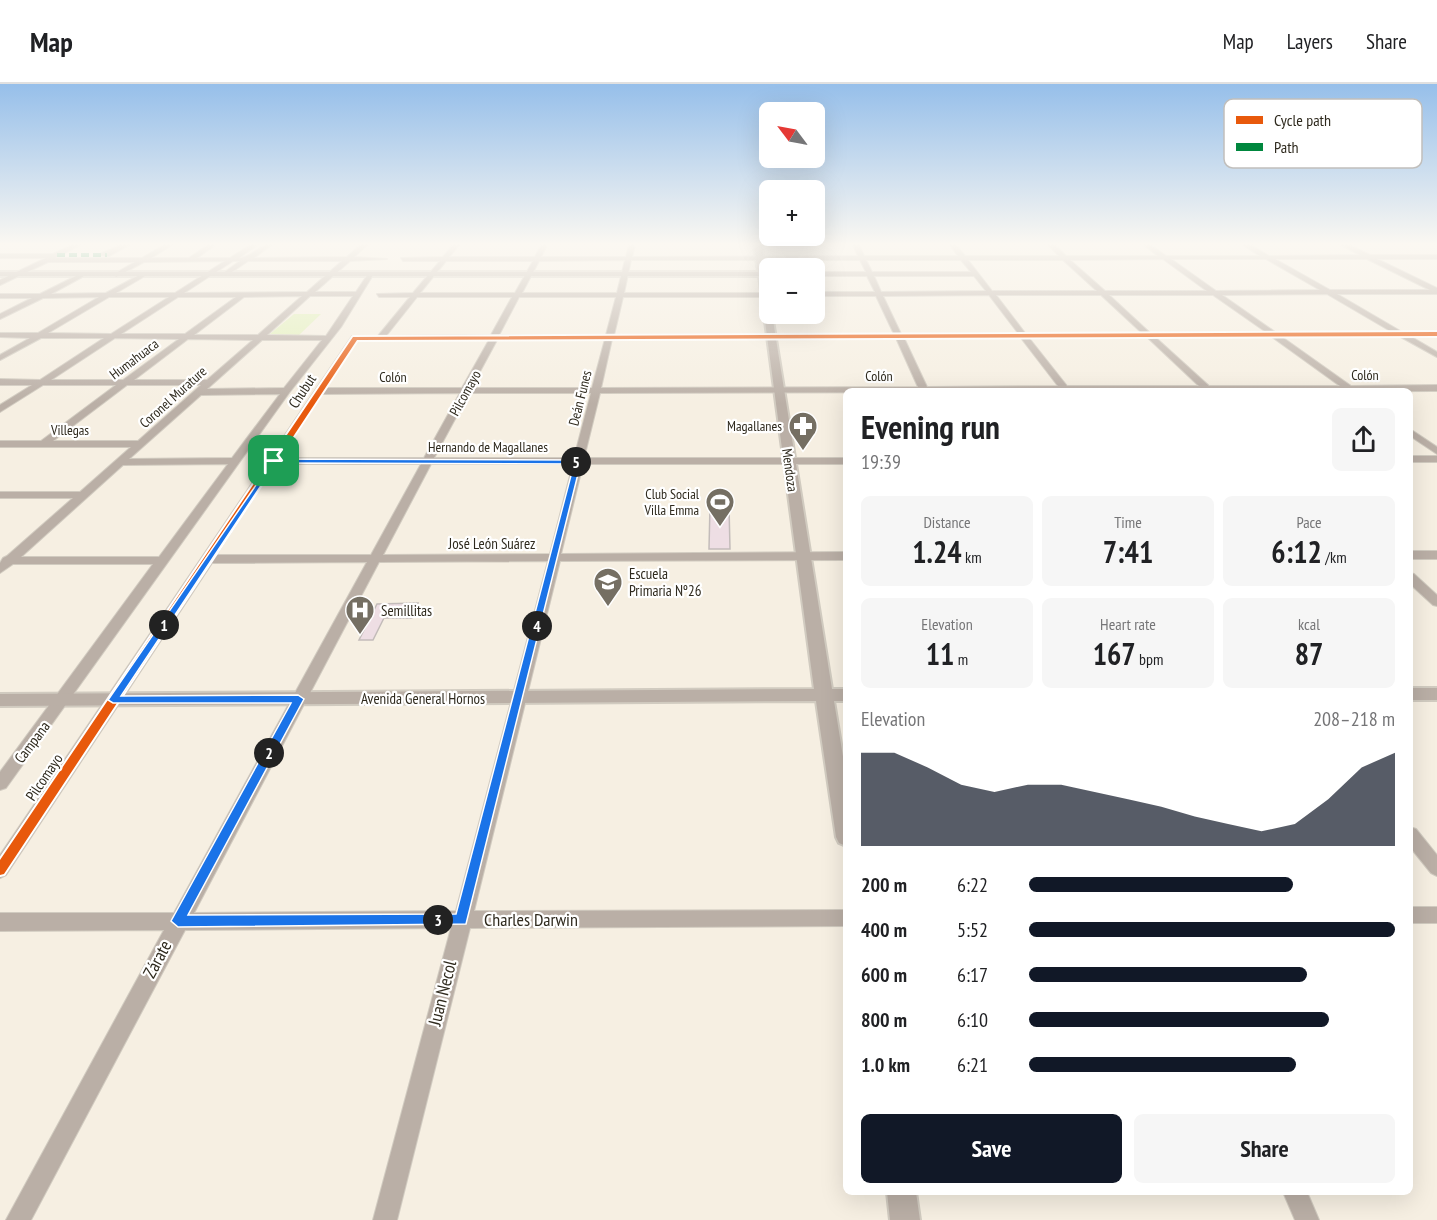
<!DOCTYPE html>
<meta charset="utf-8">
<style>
:root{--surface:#fff;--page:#f6f6f6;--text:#202124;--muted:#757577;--line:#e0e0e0;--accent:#111827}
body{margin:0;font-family:"PT Sans Narrow",sans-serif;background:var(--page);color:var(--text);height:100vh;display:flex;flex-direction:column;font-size:22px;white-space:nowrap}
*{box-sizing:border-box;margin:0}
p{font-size:20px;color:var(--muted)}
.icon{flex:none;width:33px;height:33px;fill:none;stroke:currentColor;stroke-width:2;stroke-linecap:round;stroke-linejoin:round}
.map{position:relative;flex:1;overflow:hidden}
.drawer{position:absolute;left:843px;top:304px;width:570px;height:807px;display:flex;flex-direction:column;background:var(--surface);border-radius:9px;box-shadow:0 6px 24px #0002}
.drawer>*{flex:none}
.needle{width:39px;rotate:302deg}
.buttons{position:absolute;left:759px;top:18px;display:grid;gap:12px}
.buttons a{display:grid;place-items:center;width:66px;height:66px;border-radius:9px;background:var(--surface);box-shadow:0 6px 24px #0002;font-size:30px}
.pin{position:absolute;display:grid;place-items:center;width:51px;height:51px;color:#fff;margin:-26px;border-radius:12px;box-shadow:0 3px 9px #0006}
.km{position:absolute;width:30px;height:30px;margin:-15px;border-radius:50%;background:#222;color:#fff;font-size:16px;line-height:30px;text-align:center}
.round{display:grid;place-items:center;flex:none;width:63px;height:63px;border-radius:9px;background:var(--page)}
.head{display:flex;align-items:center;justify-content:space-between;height:102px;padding:0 18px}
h1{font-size:33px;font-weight:600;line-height:45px}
.figures{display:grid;grid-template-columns:repeat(3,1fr);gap:9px;height:102px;padding:6px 18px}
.figures div{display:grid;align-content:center;border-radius:9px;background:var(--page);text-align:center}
.figures b{font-size:30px;font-weight:600}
.figures small{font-size:16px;font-weight:400}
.figures p{font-size:16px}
.chart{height:168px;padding:12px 18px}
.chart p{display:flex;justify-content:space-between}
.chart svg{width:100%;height:108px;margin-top:6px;fill:var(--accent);opacity:.7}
.action{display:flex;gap:12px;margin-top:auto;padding:12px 18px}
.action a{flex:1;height:69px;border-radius:9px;background:var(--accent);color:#fff;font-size:24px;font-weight:600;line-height:69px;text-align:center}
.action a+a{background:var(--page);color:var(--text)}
ul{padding:0 18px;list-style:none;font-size:20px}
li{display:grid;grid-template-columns:96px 72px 1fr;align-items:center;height:45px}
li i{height:15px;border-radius:8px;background:var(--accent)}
header{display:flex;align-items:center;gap:36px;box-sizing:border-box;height:84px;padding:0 30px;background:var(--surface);border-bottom:2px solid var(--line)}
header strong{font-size:28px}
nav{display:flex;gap:33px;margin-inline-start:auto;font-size:21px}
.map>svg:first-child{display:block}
.green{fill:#e2f0bb}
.building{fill:#eedee4;stroke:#c3bcba;stroke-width:1.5}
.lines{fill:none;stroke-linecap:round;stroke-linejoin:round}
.minor-casing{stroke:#d1cbc0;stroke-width:2}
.tertiary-casing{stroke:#d1cbc0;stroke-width:4}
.minor{fill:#baafa6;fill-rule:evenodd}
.tertiary{fill:#baafa6;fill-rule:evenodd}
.quiet{stroke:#00873e;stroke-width:4;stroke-dasharray:8 4;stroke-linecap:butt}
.cycleway-casing{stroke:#fff;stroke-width:4}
.cycleway{fill:#e8590c;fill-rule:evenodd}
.route{fill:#1a73e8;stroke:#fff;stroke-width:1.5;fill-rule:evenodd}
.labels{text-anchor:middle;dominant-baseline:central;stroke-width:4.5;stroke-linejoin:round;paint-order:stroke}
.far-street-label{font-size:14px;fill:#2f2a1e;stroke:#fff}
.far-poi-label{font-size:14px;fill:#2f2a1e;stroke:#fff;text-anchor:end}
.street-label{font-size:15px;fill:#2f2a1e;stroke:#fff}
.poi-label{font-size:15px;fill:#2f2a1e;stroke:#fff;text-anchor:start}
.near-street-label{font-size:18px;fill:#2f2a1e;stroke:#fff}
.key{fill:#fff;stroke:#c1bfbc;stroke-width:1.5}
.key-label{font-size:16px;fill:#2f2a1e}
</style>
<header>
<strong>Map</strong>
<nav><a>Map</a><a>Layers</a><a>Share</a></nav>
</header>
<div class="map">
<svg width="1437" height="1136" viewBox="0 0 1437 1136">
<rect width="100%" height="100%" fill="#f6efe2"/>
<path class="green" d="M294,230H321L299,251L270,250Z"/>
<g class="building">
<path d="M710,422H729L730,465H709Z"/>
<path d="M418,519L412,534H384L373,556H359L377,520Z"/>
</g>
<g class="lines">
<g class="minor-casing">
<g id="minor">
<path d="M72,161H80L55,174H142L164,161H172L151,174H189L208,161H215L197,174H230L250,161H257L239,174C251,174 258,161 271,161L254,174L347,173L360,161H367L354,173L387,175L350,177L315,208H356L368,190L373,191L341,243L289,309L6,704L0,706V688L153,480H13L0,489V479L3,474L7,472L73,414H0V408H80L131,363H0V357H41L116,301H43L0,328V321L32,301H0V295L40,296L104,254H41L0,276V271L30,254L0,253V249H38L99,213L43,214L0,235V230L32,214H0V210H40L82,189L84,192L51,210L106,209L143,189L145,192L116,209H175L225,177L144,178L116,193L114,190L135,178H48L0,201V196L46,174H0V170H53ZM233,177H240L222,190V192H226L248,177H342L307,208L184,209ZM302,212L258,251H194L244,213ZM310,212H353L326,252L267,251ZM109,213H169L111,250L48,249ZM178,213H236L185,250H121ZM115,254L179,255L123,296H51ZM188,255L253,256L207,296H134ZM262,256H322L284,304L207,305ZM127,301H201L138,357H53ZM280,310L232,374L129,375L201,311ZM228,380L159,473H21L123,381Z"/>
<path d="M121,161H129L109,172L97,171Z"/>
<path d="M453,161H459L449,173H535L541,161H547L541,173H626L629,161H635L632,173L858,172L853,161H859L864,172H958L950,161H956L965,172H1059L1048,161H1055L1066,172H1158L1144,161H1151L1166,172H1260L1243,161H1251L1269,172L1360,171L1341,161H1349L1370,171H1437V175H1377L1437,204V210H1337L1402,248H1437V252H1410L1437,268V273L1399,252L1282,253L1351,302L1437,301V307L600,309L584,374H846V380H583L561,470L846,468V476L560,477L474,827L846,826V842L470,844L397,1136H373L451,844L185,846L31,1136H6L164,846L0,847V829H174L367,478L212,479L6,791L0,794V771L352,252H378L410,213H379L377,210L413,209L440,177H403L401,174L443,173ZM1163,175L1207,207H1105L1070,176ZM1171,175H1266L1320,206L1216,207ZM1275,175H1367L1430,206H1330ZM625,176L617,209H522L539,177ZM631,176H860L866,188H814V192H867L875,208H814V212H876L894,250L614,251L623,213H770V209H624ZM866,176H961L971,188H872ZM968,176H1063L1097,207H992ZM446,177H533L515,209H420ZM874,192H974L986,207L881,208ZM1327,210L1392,248H1275L1222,211ZM989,211L1018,249L901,250L883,212ZM996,211H1101L1142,249H1025ZM1109,211H1213L1266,248L1150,249ZM417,213H512L491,251L386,252ZM519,213H616L606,251H499ZM1147,253L1199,302H1067L1029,254ZM1155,253H1272L1340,302H1209ZM896,254L918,303L601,304L612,255ZM904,254H1021L1058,302L927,303ZM605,255L592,304H471L497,256ZM357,256H489L462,304H326ZM460,309L424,374H280L322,310ZM469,309H591L574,374H434ZM276,380H421L371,471H216ZM431,380H573L550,470L383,471ZM548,477L456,827L194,829L379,478Z"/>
<path d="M763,188H770V192L761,191Z"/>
<path d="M1410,345L1437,363V370L1410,352Z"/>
<rect x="1410" y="372" width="27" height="6"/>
<rect x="1410" y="467" width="27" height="8"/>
<path d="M1410,489L1414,490L1437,511V522L1433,521L1410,500Z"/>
<path d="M1410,743L1416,745L1437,771V792L1431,789L1410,763Z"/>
<rect x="1410" y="823" width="27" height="16"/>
<path d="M1283,1108H1307L1319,1136H1295Z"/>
</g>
</g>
<g class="tertiary-casing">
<g id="tertiary">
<path d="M754,161H762L770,230H772L832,605H846V617H834L846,691V762L839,759L836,753L816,617L0,622V610L814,605L759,192H0V188H758Z"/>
<rect x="1410" y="604" width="27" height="12"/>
<path d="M887,1108H916L920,1136H890Z"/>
</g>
</g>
<use href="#minor" class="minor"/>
<use href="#tertiary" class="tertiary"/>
<path class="quiet" d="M57,171H107"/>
<g class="cycleway-casing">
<path id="cycleway" d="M1437,248V252L357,256L4,790L0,791V776L353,253Z"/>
</g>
<use href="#cycleway" class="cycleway"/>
</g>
<linearGradient id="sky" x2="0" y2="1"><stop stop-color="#96bfea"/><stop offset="0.5" stop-color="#fbf8f2"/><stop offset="1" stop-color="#fbf8f2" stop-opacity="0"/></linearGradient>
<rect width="1437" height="320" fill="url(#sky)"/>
<path class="route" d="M274,375L578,376L581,378L466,840L178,843L171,837L291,619H113L108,616ZM276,379L574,380L456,830L188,831L304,615L298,611L121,612Z"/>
<defs>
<g id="pharmacy-pin" transform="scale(1.5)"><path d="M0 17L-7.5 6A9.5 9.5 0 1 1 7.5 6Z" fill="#756f63" stroke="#fff"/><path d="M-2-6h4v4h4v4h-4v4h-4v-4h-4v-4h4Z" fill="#fff"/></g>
<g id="stadium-pin" transform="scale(1.5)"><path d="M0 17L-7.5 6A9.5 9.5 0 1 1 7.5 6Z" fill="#756f63" stroke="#fff"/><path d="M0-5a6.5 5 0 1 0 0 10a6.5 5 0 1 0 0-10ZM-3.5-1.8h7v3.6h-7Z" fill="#fff"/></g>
<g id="school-pin" transform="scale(1.5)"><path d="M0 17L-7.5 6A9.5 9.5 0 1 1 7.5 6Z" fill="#756f63" stroke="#fff"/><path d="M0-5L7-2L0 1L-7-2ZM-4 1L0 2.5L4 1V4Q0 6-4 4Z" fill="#fff"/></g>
<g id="hospital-pin" transform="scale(1.5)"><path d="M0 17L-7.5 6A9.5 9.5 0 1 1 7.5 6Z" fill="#756f63" stroke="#fff"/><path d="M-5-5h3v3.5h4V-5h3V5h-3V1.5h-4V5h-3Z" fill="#fff"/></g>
</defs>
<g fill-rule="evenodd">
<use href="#pharmacy-pin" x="803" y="342"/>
<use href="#stadium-pin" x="720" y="418"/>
<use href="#school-pin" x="608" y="498"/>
<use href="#hospital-pin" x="360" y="526"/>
</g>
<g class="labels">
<g class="far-street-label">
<text transform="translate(134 275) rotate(-37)">Humahuaca</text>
<text x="1365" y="291">Colón</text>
<text x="879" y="292">Colón</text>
<text x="393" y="293">Colón</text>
<text transform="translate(465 309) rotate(-61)">Pilcomayo</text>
<text transform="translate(173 313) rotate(-42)">Coronel Murature</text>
<text transform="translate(580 314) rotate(-76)">Deán Funes</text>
<text x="70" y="346">Villegas</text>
<text x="488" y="363">Hernando de Magallanes</text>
<text transform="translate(790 386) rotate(82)">Mendoza</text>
</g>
<g class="far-poi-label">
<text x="782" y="342">Magallanes</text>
<text x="699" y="410">Club Social<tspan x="699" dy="16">Villa Emma</tspan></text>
</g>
<g class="street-label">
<text transform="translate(302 307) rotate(-57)">Chubut</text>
<text x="492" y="459">José León Suárez</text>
<text x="423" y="614">Avenida General Hornos</text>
<text transform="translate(32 658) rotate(-53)">Campana</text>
<text transform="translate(44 693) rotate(-56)">Pilcomayo</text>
</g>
<g class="poi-label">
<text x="629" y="489">Escuela<tspan x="629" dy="17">Primaria Nº26</tspan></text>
<text x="381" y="526">Semillitas</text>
</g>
<g class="near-street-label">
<text x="531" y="835">Charles Darwin</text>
<text transform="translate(157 875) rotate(-62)">Zárate</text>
<text transform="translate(442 909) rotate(-76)">Juan Necol</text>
</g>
</g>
<rect x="1224" y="15" width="198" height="69" rx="9" class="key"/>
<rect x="1236" y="32" width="27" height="8" fill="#e8590c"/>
<rect x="1236" y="59" width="27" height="8" fill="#00873e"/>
<g class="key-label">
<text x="1274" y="42">Cycle path</text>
<text x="1274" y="69">Path</text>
</g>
</svg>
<div class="buttons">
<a><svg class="needle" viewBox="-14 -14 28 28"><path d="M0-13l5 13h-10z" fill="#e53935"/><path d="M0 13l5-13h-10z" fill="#757577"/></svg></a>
<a>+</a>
<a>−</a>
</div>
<div class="pin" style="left:274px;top:377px;background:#1e9e55"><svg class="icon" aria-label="arrive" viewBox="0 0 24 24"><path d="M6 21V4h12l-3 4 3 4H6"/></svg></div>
<b class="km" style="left:164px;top:541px">1</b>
<b class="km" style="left:269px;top:669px">2</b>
<b class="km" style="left:438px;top:836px">3</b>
<b class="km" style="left:537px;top:542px">4</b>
<b class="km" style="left:576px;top:378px">5</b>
<section class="drawer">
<div class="head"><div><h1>Evening run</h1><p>19:39</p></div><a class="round"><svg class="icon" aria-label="share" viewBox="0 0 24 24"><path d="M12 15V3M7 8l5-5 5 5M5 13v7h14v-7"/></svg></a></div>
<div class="figures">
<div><p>Distance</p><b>1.24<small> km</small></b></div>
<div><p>Time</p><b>7:41</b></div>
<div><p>Pace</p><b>6:12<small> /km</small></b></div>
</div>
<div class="figures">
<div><p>Elevation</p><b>11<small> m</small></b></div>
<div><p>Heart rate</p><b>167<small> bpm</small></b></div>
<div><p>kcal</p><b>87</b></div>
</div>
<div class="chart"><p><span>Elevation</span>208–218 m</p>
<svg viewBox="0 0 160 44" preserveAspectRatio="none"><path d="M0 44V6L10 6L20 12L30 19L40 22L50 19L60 19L70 22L80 25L90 28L100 32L110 35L120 38L130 35L140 25L150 12L160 6V44z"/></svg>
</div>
<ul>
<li><b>200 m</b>6:22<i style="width:72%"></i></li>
<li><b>400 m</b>5:52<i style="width:100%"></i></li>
<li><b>600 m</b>6:17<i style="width:76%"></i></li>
<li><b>800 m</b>6:10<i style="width:82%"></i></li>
<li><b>1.0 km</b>6:21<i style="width:73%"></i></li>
</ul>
<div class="action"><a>Save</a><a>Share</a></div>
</section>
</div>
